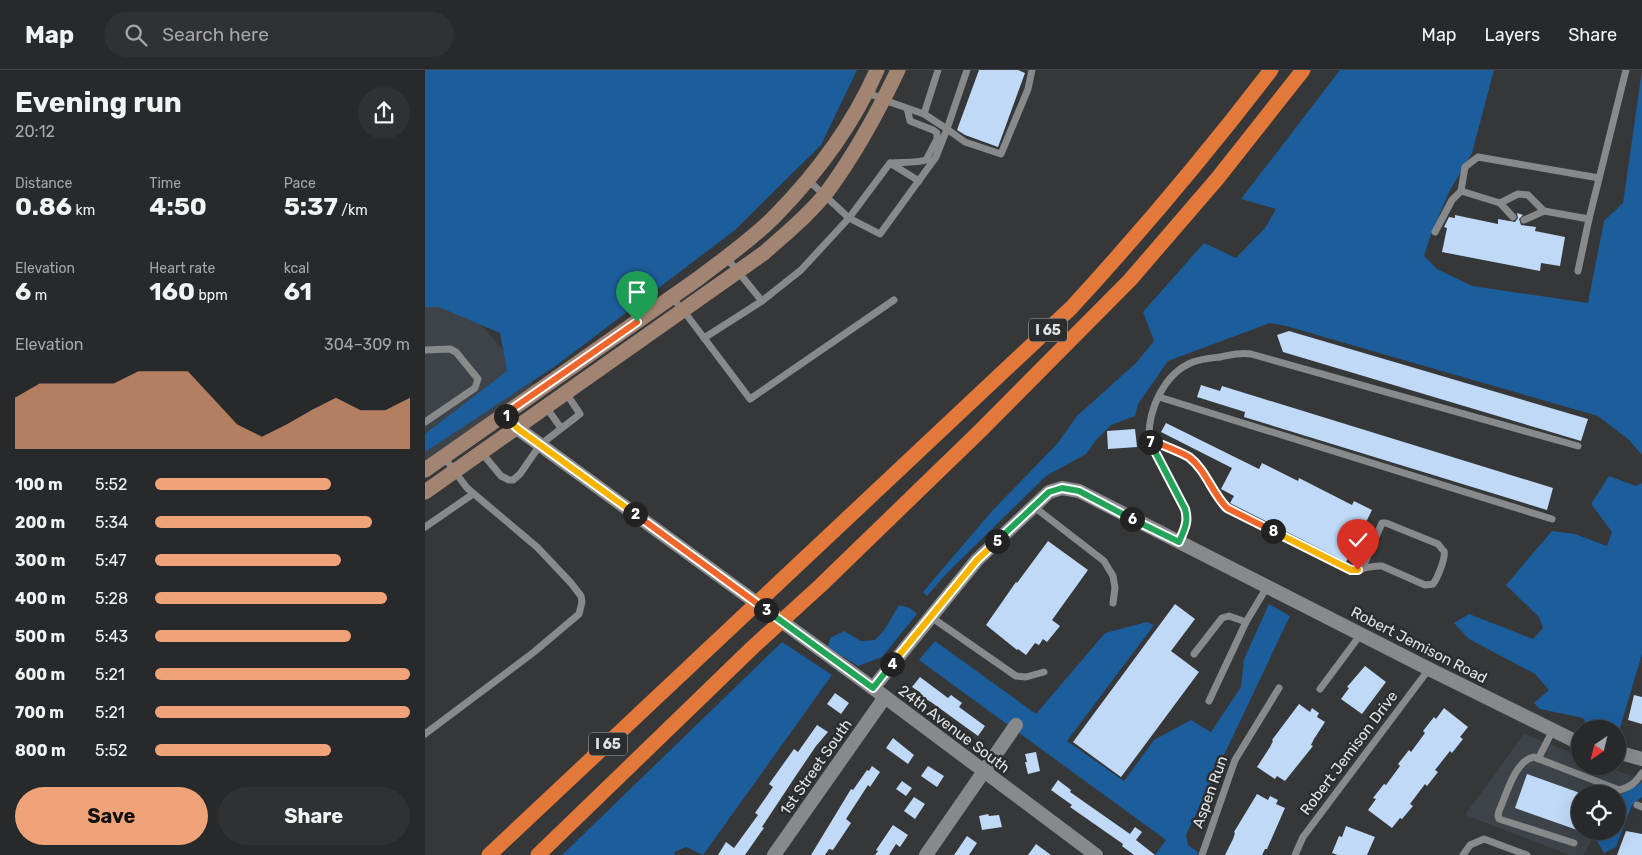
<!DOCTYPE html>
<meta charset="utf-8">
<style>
:root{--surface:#28292b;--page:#303133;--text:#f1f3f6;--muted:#a5a6a9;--line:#444547;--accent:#f0a279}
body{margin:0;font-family:Rubik,sans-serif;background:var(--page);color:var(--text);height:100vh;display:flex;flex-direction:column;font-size:19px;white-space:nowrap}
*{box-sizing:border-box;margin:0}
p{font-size:16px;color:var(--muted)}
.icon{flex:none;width:28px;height:28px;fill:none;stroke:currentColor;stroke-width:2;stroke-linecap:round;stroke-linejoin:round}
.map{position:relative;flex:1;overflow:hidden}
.sheet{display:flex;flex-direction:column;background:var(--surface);width:425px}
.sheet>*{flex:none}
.needle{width:32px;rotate:215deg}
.tools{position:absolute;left:1146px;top:650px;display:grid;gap:10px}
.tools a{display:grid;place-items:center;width:55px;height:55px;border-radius:50%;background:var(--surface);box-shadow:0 5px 20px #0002,0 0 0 1px var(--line);font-size:25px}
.pin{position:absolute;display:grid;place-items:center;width:42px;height:42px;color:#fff;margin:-51px -21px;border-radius:50% 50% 50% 0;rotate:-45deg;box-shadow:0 0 5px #0007}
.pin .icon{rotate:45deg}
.km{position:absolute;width:25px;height:25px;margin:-12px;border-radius:50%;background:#222;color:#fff;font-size:14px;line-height:25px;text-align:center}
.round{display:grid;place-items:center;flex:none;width:52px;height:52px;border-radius:26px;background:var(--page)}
.head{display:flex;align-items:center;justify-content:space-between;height:85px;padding:0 15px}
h1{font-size:28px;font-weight:700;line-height:38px}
.metrics{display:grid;grid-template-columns:repeat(3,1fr);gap:8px;height:85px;padding:5px 15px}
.metrics div{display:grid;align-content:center}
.metrics b{font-size:25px;font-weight:700}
.metrics small{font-size:14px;font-weight:400}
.metrics p{font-size:14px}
.chart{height:140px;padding:10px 15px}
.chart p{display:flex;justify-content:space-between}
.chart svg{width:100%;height:90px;margin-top:5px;fill:var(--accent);opacity:.7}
.cta{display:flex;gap:10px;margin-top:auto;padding:10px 15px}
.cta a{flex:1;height:58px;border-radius:30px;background:var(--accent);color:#111;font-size:20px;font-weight:700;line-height:58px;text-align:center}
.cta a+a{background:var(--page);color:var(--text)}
ul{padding:0 15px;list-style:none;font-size:16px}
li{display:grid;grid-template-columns:80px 60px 1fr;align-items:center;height:38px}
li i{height:12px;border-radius:6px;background:var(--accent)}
header{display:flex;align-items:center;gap:30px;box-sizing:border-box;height:70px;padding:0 25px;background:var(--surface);border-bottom:1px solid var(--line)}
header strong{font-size:24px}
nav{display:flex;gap:28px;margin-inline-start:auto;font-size:18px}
.search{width:350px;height:45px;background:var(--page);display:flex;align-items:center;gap:12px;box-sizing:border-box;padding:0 18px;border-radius:28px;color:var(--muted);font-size:19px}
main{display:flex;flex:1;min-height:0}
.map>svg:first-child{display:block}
.built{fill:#3d4349}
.green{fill:#1c5d9b}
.building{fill:#bfd9f7}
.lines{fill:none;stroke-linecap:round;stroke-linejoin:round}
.lane{stroke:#87898b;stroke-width:7}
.street{stroke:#87898b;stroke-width:14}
.secondary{stroke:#a28472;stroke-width:15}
.highway{stroke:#e27839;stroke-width:15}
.split-1-casing{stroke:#fff;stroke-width:10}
.split-2-casing{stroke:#fff;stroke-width:10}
.split-3-casing{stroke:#fff;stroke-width:10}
.split-4-casing{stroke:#fff;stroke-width:10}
.split-5-casing{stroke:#fff;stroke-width:10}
.split-6-casing{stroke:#fff;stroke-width:10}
.split-7-casing{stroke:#fff;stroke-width:10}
.split-8-casing{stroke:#fff;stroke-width:10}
.split-9-casing{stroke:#fff;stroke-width:10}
.split-1{stroke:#f0652b;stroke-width:6}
.split-2{stroke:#f5b400;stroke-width:6}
.split-3{stroke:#f0652b;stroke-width:6}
.split-4{stroke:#22a559;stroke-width:6}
.split-5{stroke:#f5b400;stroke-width:6}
.split-6{stroke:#22a559;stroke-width:6}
.split-7{stroke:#22a559;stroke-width:6}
.split-8{stroke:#f0652b;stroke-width:6}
.split-9{stroke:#f5b400;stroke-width:6}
.labels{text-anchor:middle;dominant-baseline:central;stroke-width:5;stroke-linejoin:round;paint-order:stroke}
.shield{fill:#2b2d2e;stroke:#abacad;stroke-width:1}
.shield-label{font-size:14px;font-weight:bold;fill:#e2e3e4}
.street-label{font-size:15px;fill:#e2e3e4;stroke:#2b2d2e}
</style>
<header>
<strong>Map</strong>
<div class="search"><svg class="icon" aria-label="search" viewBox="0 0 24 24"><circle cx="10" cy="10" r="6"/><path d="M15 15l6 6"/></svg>Search here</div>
<nav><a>Map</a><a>Layers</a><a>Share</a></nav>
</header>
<main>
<section class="sheet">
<div class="head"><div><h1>Evening run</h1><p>20:12</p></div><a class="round"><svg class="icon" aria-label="share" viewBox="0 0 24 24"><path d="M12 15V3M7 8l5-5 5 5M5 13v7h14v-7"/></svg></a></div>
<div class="metrics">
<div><p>Distance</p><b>0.86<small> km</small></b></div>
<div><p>Time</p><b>4:50</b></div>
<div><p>Pace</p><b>5:37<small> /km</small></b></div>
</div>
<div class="metrics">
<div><p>Elevation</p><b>6<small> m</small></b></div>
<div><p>Heart rate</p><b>160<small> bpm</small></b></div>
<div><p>kcal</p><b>61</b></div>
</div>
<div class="chart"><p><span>Elevation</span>304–309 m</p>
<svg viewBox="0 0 160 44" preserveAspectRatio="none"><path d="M0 44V19L10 12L20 12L30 12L40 12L50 6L60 6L70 6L80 19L90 32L100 38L110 32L120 25L130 19L140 25L150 25L160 19V44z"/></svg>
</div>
<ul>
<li><b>100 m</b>5:52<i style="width:69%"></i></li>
<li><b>200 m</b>5:34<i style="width:85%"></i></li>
<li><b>300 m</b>5:47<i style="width:73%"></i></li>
<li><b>400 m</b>5:28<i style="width:91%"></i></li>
<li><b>500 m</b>5:43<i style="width:77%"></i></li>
<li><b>600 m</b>5:21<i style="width:100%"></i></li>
<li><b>700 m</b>5:21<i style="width:100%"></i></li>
<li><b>800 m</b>5:52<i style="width:69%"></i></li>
</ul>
<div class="cta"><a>Save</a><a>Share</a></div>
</section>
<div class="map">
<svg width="1217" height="785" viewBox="0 0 1217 785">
<rect width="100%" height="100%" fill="#353739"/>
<g class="built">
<path d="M17,210L119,327L0,409V226Z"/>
<path d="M1099,664L1155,686V696H1181L1217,710V712L1210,717L1193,726L1192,724H1155V761H1171L1159,785H1145L1040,745Z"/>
</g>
<g class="green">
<path d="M0,0H432L396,75L310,160L132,295L0,382V364L82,301L75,263L14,237H0Z"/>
<path d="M915,0H1069L1047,83L1024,122L1005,167L999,186L1012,199L1047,216L1163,233L1179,151L1198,133L1217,0V385L1203,369L1173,346L861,256L845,253L743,291L713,334L710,346L686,355L671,370L661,384L621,406L523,502L502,526L498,522L567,441L632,374L652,346L711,293L729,271L718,242L779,173L811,188L840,158L851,139L816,129Z"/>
<path d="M1184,406L1211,416L1217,413V584L1194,661L1193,663L1192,659H1164L1158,648L1115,639L1109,633L1124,620L1110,604L1044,569L1029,553L1044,544L1108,569L1118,558L1114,547L1081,515L1127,461L1150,464L1182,476L1187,462L1166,434Z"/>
<path d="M844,534L865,546L761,765L763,775L773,782L772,785H730L741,770L494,590L510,571L611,644L680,563L722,552L729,555L642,671L699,711L729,670L766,650L786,662L816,617L819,589Z"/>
<path d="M474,535L485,538L492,544L457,587L433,596L403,577L405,568L419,561L436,571L450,570L460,559Z"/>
<path d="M357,572L407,605L278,785L261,777L249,782L250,785H137Z"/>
<path d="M1217,712V727L1207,735L1191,777L1179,783L1169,766L1171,761H1192L1193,726L1210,717Z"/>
</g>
<g class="building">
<path d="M554,0H593L600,3L573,77L540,65L532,60Z"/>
<path d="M1092,143L1098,145L1094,149L1096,155L1111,157L1110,161L1140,167L1135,196L1116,193L1115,201L1017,182L1022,158L1019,157L1024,147L1030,148V145L1073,154V149L1090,152L1093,148Z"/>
<path d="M864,261L1163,349L1156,371L858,282L852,265Z"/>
<path d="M776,315L795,321L797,316L1128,418L1122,440L819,347L820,342L772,327Z"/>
<path d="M741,353L834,399L837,393L873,411L874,408L927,435L929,431L947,440L921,492L805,433L809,426L796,419L807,398L736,362Z"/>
<path d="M710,359L712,377L683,379L682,361Z"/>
<path d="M623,471L663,500L627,550L635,556L622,572L618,569L614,575L610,573L601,585L593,579L592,580L561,555L591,512L592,513Z"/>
<path d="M750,534L770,549L746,581L774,602L696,707L648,672Z"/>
<path d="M940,596L961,612L937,644L916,629L924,618L922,617Z"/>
<path d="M495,607L523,628L526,625L537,633L534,637L560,656L553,666L506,632L494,625L496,623L487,617Z"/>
<path d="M410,623L424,633L416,644L402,634Z"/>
<path d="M1209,625L1217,627V654L1203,650Z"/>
<path d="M874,634L885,642L887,638L894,643L892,647L900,652L889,669L886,675L888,676L860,711L852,706L850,709L832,697L845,677L848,671L847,670Z"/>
<path d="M1019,638L1043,657L1035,667L1038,669L1027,683L1025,681L1010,700L1013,702L1002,716L1000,714L985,734L988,736L977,749L975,748L967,758L943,740L951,729L948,728L959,714L961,715L975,696L973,694L984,680L986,682L1000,663L998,661L1009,647L1011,649Z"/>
<path d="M392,655L403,662L391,676L370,707L337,757L339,758L336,762L320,785H293L301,772L309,778L333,745L330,743L348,717L344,714L369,679L373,682Z"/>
<path d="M468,668L489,685L483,694L461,678Z"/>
<path d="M611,682L615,701L603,704L600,692H602L600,684Z"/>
<path d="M447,696L455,702L445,717L443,715L421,749L426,753L408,780L404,779L400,785H386L426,719L428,720L442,700L444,701Z"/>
<path d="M503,696L519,706L512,717L496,706Z"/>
<path d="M1102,704L1155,723V761L1090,738Z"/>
<path d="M633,710L646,720L645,722L705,764L710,757L717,762L711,770L730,785H709L697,776L698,774L645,737L647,735L626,720Z"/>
<path d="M477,711L487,718L481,726L471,719Z"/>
<path d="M832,724L843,730L845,726L853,730L851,734L860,738L842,779H840L837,785H800L808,769L810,763L809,762Z"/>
<path d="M489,727L500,734L490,749L479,741Z"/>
<path d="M563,744L564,746L574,745L577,757L557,760L554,746Z"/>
<path d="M468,755L483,765L475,777L471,774L464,785H450L453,781L451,780Z"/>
<path d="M921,756L950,767L942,785H913L907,783L914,766L917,767Z"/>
<path d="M1201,761L1217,764V785H1192Z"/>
<path d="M542,766L552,773L544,785H529Z"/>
<path d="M611,774L626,785H603Z"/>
</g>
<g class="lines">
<g class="lane">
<path d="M542,0L522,59L540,72L576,84L603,19L607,0"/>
<path d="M442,22L459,30L499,44L522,59L511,87L455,164L424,148L465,93C476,92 492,93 501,90L512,69V63L508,60L485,51L482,38"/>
<path d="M499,44L513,0"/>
<path d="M465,93L494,111"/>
<path d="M1075,133L1088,147"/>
<path d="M1164,149L1201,0"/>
<path d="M1099,150L1119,141"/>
<path d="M1010,162L1027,130L1036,121"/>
<path d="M1153,201L1164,149L1119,141L1103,125L1093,124L1075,133L1036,121L1040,97L1053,87L1174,108"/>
<path d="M247,228L258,240L325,329L469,230"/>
<path d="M337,231L376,200L424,148L383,110"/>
<path d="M279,268L337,231L301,187"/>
<path d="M0,280L25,279L31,282L53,309L50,318L0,352"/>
<path d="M734,327L1127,449"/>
<path d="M121,337L136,358"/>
<path d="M724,369C737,375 753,380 764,388C781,400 788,423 802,437L926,500C937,500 946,495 957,496L1000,515L1008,514C1012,509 1021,488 1019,481C1018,481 1014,475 1013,474L961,453H957L937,499"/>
<path d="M57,383L76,406L84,410H88L95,404L115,375L155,344L141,323"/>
<path d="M608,436L679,491L688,506L690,518L688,533"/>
<path d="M0,457L48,424"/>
<path d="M754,472C759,460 764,452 760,439L724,369C723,340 739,303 768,292C776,289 787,288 795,287C806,285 815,282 826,284L1153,376"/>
<path d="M506,547L591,606L601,607L619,602"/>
<path d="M769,584L797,548L804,546L821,552"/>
<path d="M895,619L936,564"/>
<path d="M784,631L821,552L842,517"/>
<path d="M0,664L109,582L154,544L157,532L156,526L146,513L112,477L42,418L19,387"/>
<path d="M1113,689L1128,660"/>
<path d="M1212,735L1217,737"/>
<path d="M1149,773L1074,749L1073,746L1074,741C1081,726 1090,690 1109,687L1194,720C1206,717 1210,713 1217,703"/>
<path d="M777,785L810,690L854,618"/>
<path d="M870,785L878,767L1004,599"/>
<path d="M1038,785L1045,775L1059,769L1102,785"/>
</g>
<g class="street">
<path d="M80,344L92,358L448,618L671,785"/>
<path d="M448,618L552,490L624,422L637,418L654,421L1004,599L1148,670L1155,672"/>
<path d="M1192,682L1217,689"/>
<path d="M349,785L460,627"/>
<path d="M501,785L591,655"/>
</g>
<g class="secondary">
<path d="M0,400L274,208C300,188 329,168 351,145C393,102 428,55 452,0"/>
<path d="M0,422L339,183C360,164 384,145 402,122C430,84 453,42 473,0"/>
</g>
<g class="highway">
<path d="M64,785L646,238C716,162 783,82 846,0"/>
<path d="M113,785L328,577L395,516L555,361L705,210L792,109L878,0"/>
</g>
</g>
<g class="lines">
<g class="split-1-casing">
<path id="split-1" d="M81,346L80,344L212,252"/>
</g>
<g class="split-2-casing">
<path id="split-2" d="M81,346L92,358L210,444"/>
</g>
<g class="split-3-casing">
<path id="split-3" d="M210,444L341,540"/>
</g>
<g class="split-4-casing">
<path id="split-4" d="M341,540L448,618L467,594"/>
</g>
<g class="split-5-casing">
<path id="split-5" d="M467,594L552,490L572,471"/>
</g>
<g class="split-6-casing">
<path id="split-6" d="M572,471L624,422L637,418L654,421L707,449"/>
</g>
<g class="split-7-casing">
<path id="split-7" d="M707,449L754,472C759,460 764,452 760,439L725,372"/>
</g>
<g class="split-8-casing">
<path id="split-8" d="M725,372L724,369C736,375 752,380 764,387C781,400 787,423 802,438L848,461"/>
</g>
<g class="split-9-casing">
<path id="split-9" d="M848,461L926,500H933"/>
</g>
<use href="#split-1" class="split-1"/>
<use href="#split-2" class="split-2"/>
<use href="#split-3" class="split-3"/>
<use href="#split-4" class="split-4"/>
<use href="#split-5" class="split-5"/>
<use href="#split-6" class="split-6"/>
<use href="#split-7" class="split-7"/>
<use href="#split-8" class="split-8"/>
<use href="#split-9" class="split-9"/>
</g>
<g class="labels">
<g class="shield">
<rect x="604" y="248.5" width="38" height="23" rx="4"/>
<rect x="164" y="662.5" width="38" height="23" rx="4"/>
</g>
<g class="shield-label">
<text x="623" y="260">I 65</text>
<text x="183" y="674">I 65</text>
</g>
<g class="street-label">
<text transform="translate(994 575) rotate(27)">Robert Jemison Road</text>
<text transform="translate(529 659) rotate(37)">24th Avenue South</text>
<text transform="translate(924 683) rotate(-53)">Robert Jemison Drive</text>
<text transform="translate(391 697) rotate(-55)">1st Street South</text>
<text transform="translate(785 722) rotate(-70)">Aspen Run</text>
</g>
</g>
</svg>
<div class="tools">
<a><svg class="needle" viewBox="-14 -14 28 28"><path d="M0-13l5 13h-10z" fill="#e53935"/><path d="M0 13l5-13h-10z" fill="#a5a6a9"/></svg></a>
<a><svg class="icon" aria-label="locate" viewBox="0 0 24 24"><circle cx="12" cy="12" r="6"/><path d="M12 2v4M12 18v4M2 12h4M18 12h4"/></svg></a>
</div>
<div class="pin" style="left:212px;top:252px;background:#1e9e55"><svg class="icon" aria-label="arrive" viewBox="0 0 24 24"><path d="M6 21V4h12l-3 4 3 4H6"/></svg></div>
<div class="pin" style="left:933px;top:500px;background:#d93025"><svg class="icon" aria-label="check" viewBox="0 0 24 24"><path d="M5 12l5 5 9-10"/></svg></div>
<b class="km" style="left:81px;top:346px">1</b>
<b class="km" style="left:210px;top:444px">2</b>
<b class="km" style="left:341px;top:540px">3</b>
<b class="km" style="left:467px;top:594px">4</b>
<b class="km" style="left:572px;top:471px">5</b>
<b class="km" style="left:707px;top:449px">6</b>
<b class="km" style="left:725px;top:372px">7</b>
<b class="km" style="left:848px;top:461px">8</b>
</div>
</main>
